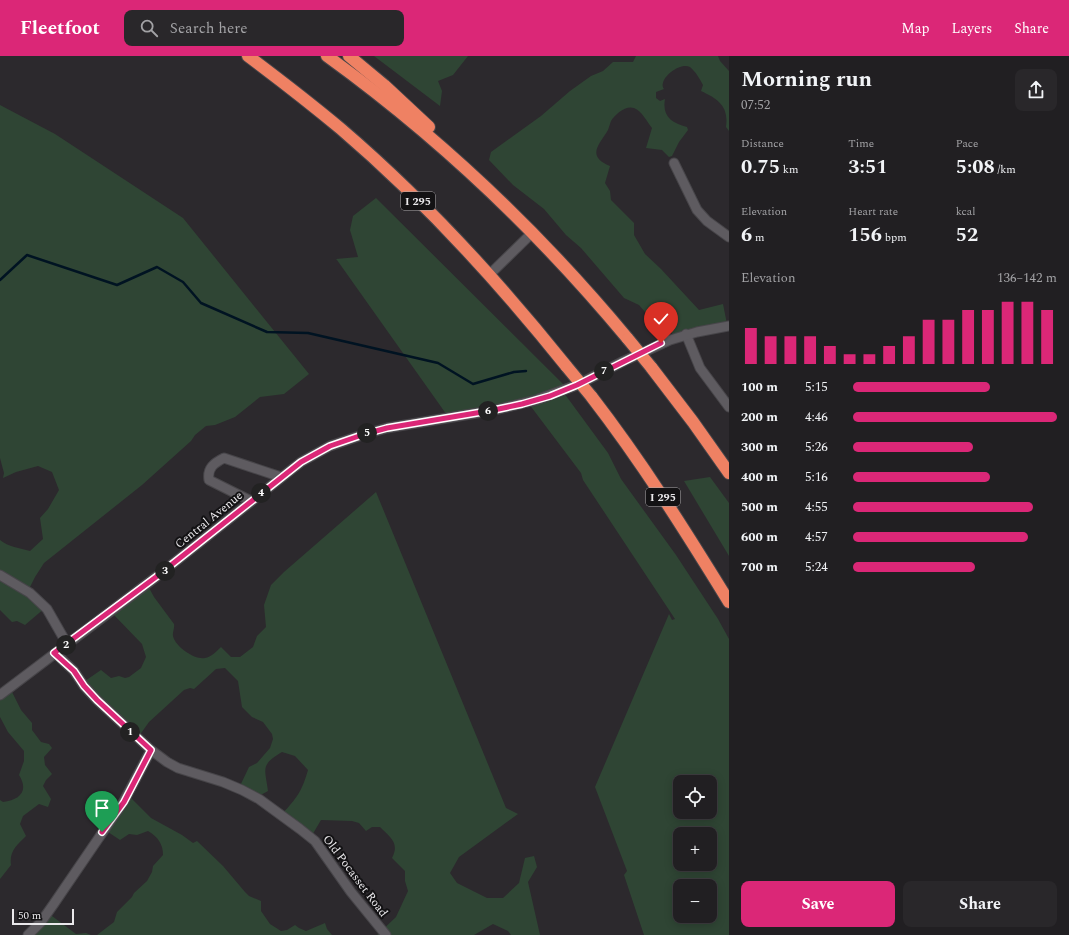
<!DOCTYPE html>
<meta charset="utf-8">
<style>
:root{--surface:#211f22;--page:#29272a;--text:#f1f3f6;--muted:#a2a2a5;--line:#3e3d40;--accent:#db2777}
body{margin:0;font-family:Spectral,serif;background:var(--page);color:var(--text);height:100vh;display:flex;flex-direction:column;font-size:15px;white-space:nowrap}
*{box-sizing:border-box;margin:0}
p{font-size:13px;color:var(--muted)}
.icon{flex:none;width:22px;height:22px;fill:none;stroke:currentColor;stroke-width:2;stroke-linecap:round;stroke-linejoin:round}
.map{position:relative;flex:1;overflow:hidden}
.side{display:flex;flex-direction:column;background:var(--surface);width:340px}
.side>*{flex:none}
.buttons{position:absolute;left:673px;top:719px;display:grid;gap:8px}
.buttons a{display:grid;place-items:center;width:44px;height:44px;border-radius:8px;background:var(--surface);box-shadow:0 2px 10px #0003,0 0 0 1px var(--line);font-size:20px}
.scale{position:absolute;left:12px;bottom:10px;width:62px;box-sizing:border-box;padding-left:4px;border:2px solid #eae8eb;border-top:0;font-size:11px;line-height:14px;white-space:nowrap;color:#eae8eb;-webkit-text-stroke:3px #131214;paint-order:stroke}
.pin{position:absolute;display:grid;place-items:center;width:34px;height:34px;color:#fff;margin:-41px -17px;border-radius:50% 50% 50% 0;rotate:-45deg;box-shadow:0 0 4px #0007}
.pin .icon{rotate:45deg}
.km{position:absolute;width:20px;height:20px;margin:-10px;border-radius:50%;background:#222;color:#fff;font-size:11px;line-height:20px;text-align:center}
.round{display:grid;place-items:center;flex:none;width:42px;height:42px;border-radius:8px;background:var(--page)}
.headline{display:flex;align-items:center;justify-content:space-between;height:68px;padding:0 12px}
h1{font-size:22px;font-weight:700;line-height:30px}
.stats{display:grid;grid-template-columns:repeat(3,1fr);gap:6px;height:68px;padding:4px 12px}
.stats div{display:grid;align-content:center}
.stats b{font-size:20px;font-weight:700}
.stats small{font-size:11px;font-weight:400}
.stats p{font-size:11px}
.chart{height:112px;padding:8px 12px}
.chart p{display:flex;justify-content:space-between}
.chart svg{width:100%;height:72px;margin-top:4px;stroke:var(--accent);stroke-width:6}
.primary-button{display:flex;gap:8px;margin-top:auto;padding:8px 12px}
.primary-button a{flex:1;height:46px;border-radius:8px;background:var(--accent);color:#fff;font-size:16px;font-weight:700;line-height:46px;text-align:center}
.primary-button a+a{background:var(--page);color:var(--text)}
ul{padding:0 12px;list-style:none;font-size:13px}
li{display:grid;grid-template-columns:64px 48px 1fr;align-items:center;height:30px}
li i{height:10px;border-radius:5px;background:var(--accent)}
header{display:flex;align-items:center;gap:24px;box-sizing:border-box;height:56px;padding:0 20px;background:var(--accent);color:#fff}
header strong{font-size:19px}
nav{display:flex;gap:22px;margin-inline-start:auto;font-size:14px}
.search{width:280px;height:36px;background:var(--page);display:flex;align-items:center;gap:10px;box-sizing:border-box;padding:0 14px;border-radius:8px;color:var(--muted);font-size:15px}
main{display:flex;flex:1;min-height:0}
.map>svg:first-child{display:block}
.green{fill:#2f4534;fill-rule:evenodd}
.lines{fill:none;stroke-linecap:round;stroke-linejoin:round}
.stream{stroke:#001322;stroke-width:2.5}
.minor-casing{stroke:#474549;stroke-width:11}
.highway-casing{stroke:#474549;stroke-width:14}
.minor{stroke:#5e5b60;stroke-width:9}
.highway{stroke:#ef8163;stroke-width:12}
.highway-bridge-casing{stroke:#474549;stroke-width:14;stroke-linecap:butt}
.highway-bridge{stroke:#ef8163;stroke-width:12}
.route-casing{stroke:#fff;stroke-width:8}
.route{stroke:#db2777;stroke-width:5}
.labels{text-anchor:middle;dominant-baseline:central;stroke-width:4;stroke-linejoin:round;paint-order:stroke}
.shield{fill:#131214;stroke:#aaa8aa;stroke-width:1}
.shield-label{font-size:11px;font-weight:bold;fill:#eae8eb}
.street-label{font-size:12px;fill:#eae8eb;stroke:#131214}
</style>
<header>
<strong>Fleetfoot</strong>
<div class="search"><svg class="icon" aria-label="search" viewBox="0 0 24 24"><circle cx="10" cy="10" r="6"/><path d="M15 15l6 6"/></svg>Search here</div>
<nav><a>Map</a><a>Layers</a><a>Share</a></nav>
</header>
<main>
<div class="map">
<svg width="729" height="879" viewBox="0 0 729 879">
<rect width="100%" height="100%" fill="#2c292d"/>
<g class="green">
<path d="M374,0H468L453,19L438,25L442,35L440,50Z"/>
<path d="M636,0H718L720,5L729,15V75L726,71C729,50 718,43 701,35L703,29C700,23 695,15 690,11C681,6 664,19 663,27C662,29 663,32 664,33L656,36V42L660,45L665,43C662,60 671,67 687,71L688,74L679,86L672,100L669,101L662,94L646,92L652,72C647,66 642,55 634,52C626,49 615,58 611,65C610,68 609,71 608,74C599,89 586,100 610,110L605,127L610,135L611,144L634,167V179L645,198L661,213L699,254L723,248L728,273L674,282L666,264L645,256L639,249L624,242L581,192L566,179L544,153L513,129L489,104L491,96L541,60L570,35L591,20L603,15L613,6H633Z"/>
<path d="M0,49L55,78L183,162L309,318L284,338L260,341L235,361L215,369L206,370L195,379L191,385L142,429L44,507L35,521L28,535L45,552L25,569L17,565L12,566L0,554V484C8,491 20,492 30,495L43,483L40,462L48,453L59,434L52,416L38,410L16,416L3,422L4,417L0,402Z"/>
<path d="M376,142L563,328L567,333L564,337L608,397L621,423L676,499L718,563L729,583V879H644L624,819L627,815L595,731L669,558L672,564L675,563L583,424L581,417L529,348L449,362L337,204L336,203L358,201L350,174L353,160ZM680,726H710V756H680ZM680,778H710V808H680ZM680,830H710V860H680Z"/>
<path d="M710,421L729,447V500L684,425Z"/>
<path d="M376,436L506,752L518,758L459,801L450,817L457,827L487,842H503L519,827L525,802L534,800L537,811L528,826L540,879H511L508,875L493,868L474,879H377L396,861L408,835L405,825V815L392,802C400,787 390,781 380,771H372L366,775L359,767L352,765L321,764L311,781L282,758C297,742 302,735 308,714L295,700L282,696C260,709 265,712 268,735L257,741L239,732L249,711L257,707L270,692L273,683L272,678L263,666L252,661L242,651L238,625L225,612L216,613L194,633L190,632L184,634L149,666L139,680L82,627L101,614L111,622L119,620L125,622L129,621L141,612L146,601L142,588L113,558L148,530L154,541L174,568C175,573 171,578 174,583C178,592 195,604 205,602C211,601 217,595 221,591L231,601H240L253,591L257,580L266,571L264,549L271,529L284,516Z"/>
<path d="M11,634L21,654L32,667V674L41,686L49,688L52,692L44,701L45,709L52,718L46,724L43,730L51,743L48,751L39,748L23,760L20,768L26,780C17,789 9,795 11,809L0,823V744L3,746C20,744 29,735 19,719L24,705V695L8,676L0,661V642Z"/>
<path d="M128,739L151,762L182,779L193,787L197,785L223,810L245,836L249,840L261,845V855L270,868L281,875L287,874L295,869L299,872L306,875L325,867L327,873L332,879H97L114,866L117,856L132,841L134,837L147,825L152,816L153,810L163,799C163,788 158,781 148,775L137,779L129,778L120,784L105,774Z"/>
<path d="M48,857L76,878L86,877L91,879H28Z"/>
</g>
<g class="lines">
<path class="stream" d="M0,224L27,199L117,229L157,211L183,226L201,247L267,276L308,277L438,307L473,328L514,316L526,315"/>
<g class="minor-casing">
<g id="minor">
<path d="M674,107L697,154L707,165L729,181"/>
<path d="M489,219L532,177"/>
<path d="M686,278L700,312L729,351"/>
<path d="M251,445L209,424C207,412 214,407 224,402L281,421"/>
<path d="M0,519L30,537L47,553L67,588"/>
<path d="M55,597L74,615L84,630L97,644L151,694L167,706L178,712L223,726L242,734L259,743L300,773L315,785L351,836L386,879"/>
<path d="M0,639L156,521L301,406L330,390L365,378L387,372L495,354L536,344L577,329L624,305L670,284L697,276L729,270"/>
<path d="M28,879L41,866L53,849L124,745L151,694"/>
</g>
</g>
<g class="highway-casing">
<g id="highway">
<path d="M248,0C280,24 311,48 341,73C424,144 499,226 567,311"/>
<path d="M327,0C439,81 540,177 628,283"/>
<path d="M349,0L384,29L429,71"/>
<path d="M651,311L693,366L729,417"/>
<path d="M591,340C642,406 686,476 729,546"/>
</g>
</g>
<use href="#minor" class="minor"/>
<use href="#highway" class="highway"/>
<g class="highway-bridge-casing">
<g id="highway-bridge">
<path d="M628,283L651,311"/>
<path d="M567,311L591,340"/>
</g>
</g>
<use href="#highway-bridge" class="highway-bridge"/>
</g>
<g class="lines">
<g class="route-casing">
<path id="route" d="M102,776L124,746L151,694L97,644L84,630L74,615L54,597L156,521L301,406L330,390L365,378L387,372L494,354L522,348L550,340L577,329L661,287"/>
</g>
<use href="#route" class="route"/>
</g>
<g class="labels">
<g class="shield">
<rect x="401" y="136" width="34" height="18" rx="3"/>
<rect x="646" y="432" width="34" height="18" rx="3"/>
</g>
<g class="shield-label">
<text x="418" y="145">I 295</text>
<text x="663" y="441">I 295</text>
</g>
<g class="street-label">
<text transform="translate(209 464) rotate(-39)">Central Avenue</text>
<text transform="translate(355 820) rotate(53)">Old Pocasset Road</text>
</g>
</g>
</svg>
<div class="buttons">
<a><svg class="icon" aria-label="locate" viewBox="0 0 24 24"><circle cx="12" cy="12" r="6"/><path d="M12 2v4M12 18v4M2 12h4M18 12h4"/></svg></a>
<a>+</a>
<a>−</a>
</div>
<div class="scale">50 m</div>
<div class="pin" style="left:102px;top:776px;background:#1e9e55"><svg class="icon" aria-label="arrive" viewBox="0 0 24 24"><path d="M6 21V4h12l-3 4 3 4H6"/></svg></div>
<div class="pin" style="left:661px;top:287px;background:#d93025"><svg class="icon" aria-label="check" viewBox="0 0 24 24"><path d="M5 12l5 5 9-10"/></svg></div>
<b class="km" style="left:130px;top:676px">1</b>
<b class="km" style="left:66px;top:589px">2</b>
<b class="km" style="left:165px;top:515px">3</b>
<b class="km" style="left:261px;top:437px">4</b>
<b class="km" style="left:367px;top:377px">5</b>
<b class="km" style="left:488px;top:355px">6</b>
<b class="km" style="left:604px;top:315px">7</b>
</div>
<section class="side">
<div class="headline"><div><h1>Morning run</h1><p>07:52</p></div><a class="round"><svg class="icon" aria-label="share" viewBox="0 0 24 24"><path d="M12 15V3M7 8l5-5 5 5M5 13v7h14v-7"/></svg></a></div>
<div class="stats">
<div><p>Distance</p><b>0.75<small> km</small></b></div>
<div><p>Time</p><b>3:51</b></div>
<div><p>Pace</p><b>5:08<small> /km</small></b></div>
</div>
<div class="stats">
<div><p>Elevation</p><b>6<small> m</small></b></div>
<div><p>Heart rate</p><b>156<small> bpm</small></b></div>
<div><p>kcal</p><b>52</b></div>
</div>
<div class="chart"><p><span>Elevation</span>136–142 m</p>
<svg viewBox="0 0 160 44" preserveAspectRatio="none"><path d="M5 44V22M15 44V27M25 44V27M35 44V27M45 44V33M55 44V38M65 44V38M75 44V33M85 44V27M95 44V17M105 44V17M115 44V11M125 44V11M135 44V6M145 44V6M155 44V11"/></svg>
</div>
<ul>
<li><b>100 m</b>5:15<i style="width:67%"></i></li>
<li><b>200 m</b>4:46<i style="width:100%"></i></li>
<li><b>300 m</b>5:26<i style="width:59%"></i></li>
<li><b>400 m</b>5:16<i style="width:67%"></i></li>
<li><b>500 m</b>4:55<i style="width:88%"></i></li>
<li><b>600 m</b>4:57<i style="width:86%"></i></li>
<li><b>700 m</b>5:24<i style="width:60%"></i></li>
</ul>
<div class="primary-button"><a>Save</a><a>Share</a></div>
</section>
</main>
